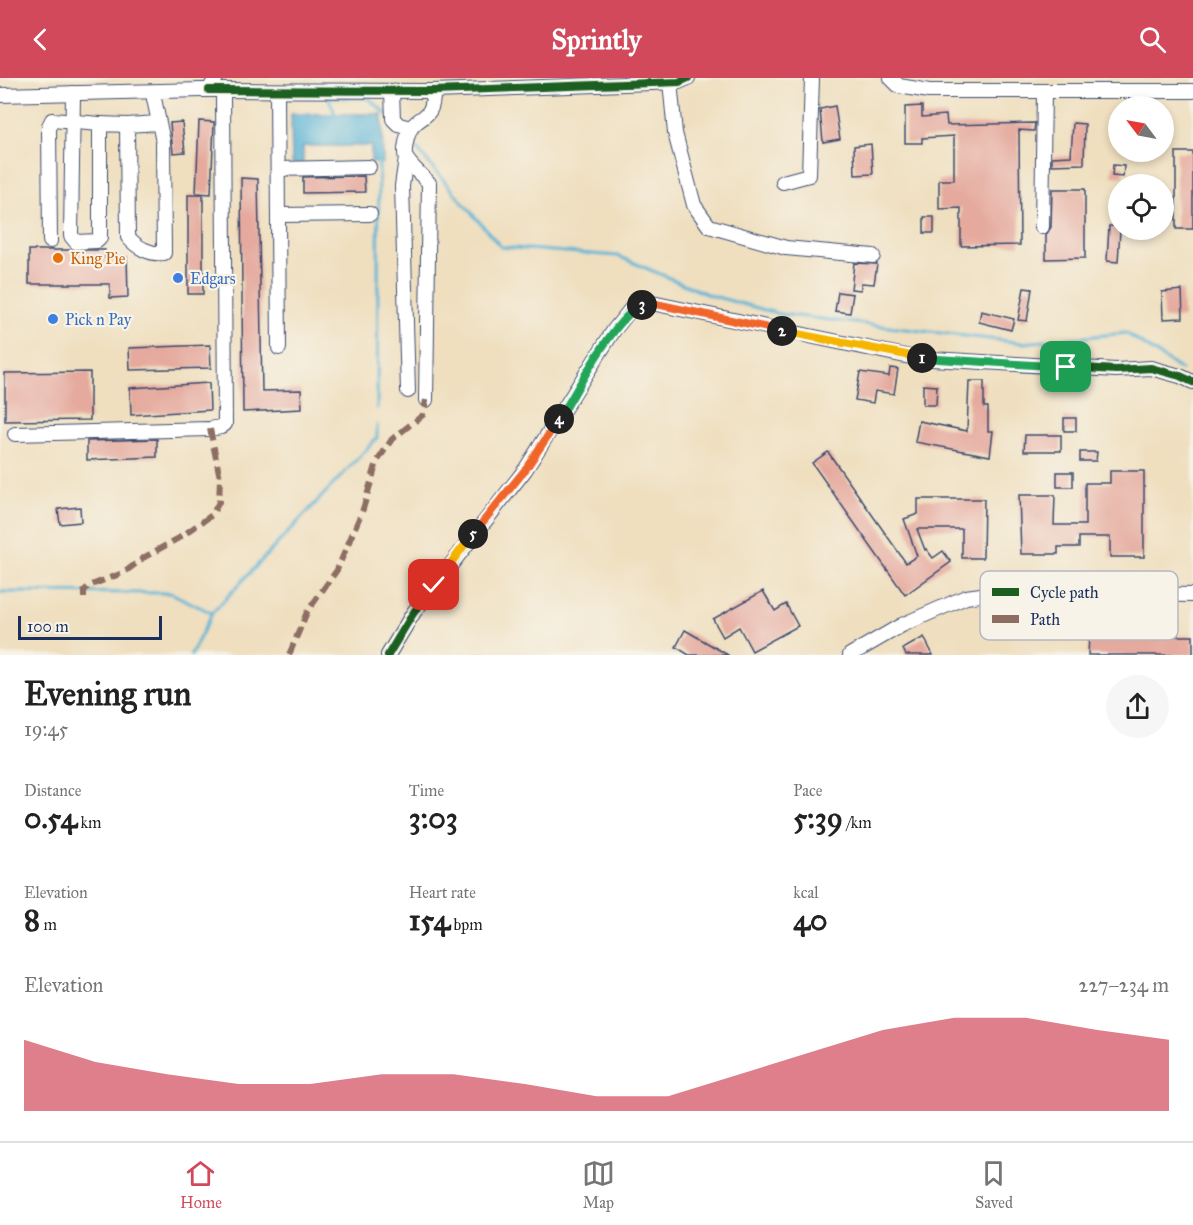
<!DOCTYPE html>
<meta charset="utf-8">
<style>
:root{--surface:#fff;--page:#f6f6f6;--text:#222;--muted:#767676;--line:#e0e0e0;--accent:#d1495b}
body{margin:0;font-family:"IM FELL Great Primer",serif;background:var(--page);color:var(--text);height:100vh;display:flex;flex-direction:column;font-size:22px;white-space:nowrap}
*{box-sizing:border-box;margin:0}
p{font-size:20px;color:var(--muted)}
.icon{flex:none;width:33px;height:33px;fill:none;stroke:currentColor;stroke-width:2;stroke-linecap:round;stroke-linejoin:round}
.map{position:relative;height:577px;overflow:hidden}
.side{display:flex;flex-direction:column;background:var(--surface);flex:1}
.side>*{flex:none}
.needle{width:39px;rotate:302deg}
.tools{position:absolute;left:1108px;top:18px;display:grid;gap:12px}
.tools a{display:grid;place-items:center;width:66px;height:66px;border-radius:50%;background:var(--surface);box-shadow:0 3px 9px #0003;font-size:30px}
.scale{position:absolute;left:18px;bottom:15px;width:144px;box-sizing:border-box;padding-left:6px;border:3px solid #1b2f5e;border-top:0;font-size:16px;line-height:21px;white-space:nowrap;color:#1b2f5e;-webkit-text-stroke:4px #f7f3e8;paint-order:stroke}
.pin{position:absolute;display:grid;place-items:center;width:51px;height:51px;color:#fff;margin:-26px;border-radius:12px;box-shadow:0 3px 9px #0006}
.km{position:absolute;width:30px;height:30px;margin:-15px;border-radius:50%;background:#222;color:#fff;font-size:16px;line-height:30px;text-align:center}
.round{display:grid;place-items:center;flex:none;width:63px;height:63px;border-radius:32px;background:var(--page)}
.overview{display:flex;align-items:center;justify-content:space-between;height:102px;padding:0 24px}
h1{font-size:33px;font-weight:800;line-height:45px}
.figures{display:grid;grid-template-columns:repeat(3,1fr);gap:9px;height:102px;padding:6px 24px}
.figures div{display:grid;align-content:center}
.figures b{font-size:30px;font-weight:800}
.figures small{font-size:16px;font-weight:400}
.figures p{font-size:16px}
.chart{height:168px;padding:12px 24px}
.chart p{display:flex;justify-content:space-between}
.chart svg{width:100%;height:108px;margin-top:6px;fill:var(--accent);opacity:.7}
header{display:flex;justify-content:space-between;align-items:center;height:78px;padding:0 24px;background:var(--accent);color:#fff;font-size:27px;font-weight:800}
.tabs{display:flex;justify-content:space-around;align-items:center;height:84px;border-top:2px solid var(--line);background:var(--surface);font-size:16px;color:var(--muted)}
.tabs a{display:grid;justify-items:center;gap:3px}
.tabs .selected{color:var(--accent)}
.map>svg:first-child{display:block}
.water{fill:#57b2d5;stroke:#39709a;stroke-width:1.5}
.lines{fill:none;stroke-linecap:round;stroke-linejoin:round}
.stream{stroke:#57b2d5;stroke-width:3}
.building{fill:#e5a99d}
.minor-casing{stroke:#3b496d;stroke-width:16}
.minor{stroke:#fff;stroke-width:14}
.quiet{stroke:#8d6e63;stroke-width:6;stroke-dasharray:12 6;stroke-linecap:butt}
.cycleway-casing{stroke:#f7f3e8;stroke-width:11}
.cycleway{stroke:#1b5e20;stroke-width:8}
.split-1-casing{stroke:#fff;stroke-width:12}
.split-2-casing{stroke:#fff;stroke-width:12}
.split-3-casing{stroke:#fff;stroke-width:12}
.split-4-casing{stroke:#fff;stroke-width:12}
.split-5-casing{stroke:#fff;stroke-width:12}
.split-6-casing{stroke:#fff;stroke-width:12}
.split-1{stroke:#22a559;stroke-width:8}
.split-2{stroke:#f5b400;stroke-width:8}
.split-3{stroke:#f0652b;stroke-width:8}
.split-4{stroke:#22a559;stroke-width:8}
.split-5{stroke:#f0652b;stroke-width:8}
.split-6{stroke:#f5b400;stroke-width:8}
.food-dot{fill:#e8710a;stroke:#f7f3e8;stroke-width:2}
.shop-dot{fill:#3f7fe0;stroke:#f7f3e8;stroke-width:2}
.labels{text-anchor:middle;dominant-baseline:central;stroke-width:4.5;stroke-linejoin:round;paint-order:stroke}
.food-label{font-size:16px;fill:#c56008;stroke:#f7f3e8;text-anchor:start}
.shop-label{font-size:16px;fill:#366cbe;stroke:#f7f3e8;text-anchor:start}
.key{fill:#f7f3e8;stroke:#b5b8bf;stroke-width:1.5}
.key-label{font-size:16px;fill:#1b2f5e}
</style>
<header><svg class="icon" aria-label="back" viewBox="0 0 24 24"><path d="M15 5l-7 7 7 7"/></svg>Sprintly<svg class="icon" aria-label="search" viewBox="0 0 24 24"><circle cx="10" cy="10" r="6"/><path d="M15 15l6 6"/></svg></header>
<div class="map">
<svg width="1193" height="577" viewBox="0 0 1193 577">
<rect width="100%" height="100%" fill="#f7f3e8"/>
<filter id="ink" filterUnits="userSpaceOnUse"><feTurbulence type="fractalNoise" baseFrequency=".0167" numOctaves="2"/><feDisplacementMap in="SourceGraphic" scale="12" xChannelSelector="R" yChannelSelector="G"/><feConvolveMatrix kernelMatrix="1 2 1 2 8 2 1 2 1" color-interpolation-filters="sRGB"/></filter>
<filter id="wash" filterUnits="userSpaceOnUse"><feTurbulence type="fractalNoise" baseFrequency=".008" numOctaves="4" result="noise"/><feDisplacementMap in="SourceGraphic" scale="24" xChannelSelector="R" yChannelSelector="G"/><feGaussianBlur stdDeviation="1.35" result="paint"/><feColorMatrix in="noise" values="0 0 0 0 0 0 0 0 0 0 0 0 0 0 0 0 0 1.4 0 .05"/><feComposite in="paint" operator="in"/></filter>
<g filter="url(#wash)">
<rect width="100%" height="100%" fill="#efdfbf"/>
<path class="water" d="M291,36H382L383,85H371V68H303V85H292Z"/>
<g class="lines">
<g class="stream">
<path d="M336,38L328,19L368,20L389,38"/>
<path d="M416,70L501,169L618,178L709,217L780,236L1023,265L1126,255L1181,292"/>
<path d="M377,330L379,83"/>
<path d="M0,514L171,515L212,535"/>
<path d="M191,577L212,535L377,360V347"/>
</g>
</g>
<g id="blocks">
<g class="building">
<path d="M835,28L840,61L823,64L820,31Z"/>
<path d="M922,28V39L946,37L947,47L1035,45L1034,53L1019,52L1020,167L961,168V130L939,131V102H954V58L922,60V65H905V29Z"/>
<path d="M199,43L214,44L211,116L196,115Z"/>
<path d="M182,44L185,74L173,75L170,45Z"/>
<path d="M1073,45L1085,46L1084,86L1052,87V79L1071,78Z"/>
<path d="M871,66L873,96L855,97L854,68Z"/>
<rect x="1176" y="74" width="17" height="77"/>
<path d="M1113,87L1124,88L1123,99L1112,98Z"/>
<path d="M364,98L365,114L303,115V99Z"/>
<path d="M241,100L258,101L262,313L301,312L302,331L243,334Z"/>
<path d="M1052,111H1085V180L1046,181V157L1051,149Z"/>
<rect x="188" y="117" width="15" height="99"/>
<rect x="924" y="139" width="10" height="16"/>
<path d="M1109,148H1119L1120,152L1118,184L1107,183Z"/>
<path d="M29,172H105V180L127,179L128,219L110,220V206H29Z"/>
<path d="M854,185L877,186L874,206L861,205V212L851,211Z"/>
<path d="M1024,210L1032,211L1027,243L1018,242Z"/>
<path d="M1182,212L1183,240L1163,241L1162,214Z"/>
<path d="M838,214L853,216L850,235L835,233Z"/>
<path d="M981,233L1014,241L1011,252L979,244Z"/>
<path d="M210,267L211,290L130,292L129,270Z"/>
<path d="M890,290L898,291L894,316L875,313L873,325L855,322L860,294L889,298Z"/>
<path d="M90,294V342L5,343V295Z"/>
<path d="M969,303H984V329H988V353H993L990,378L915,364L919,343L967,353Z"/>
<path d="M209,305L210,332L131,337L130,310Z"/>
<path d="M923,307L937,308L936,327H923Z"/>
<rect x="1064" y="340" width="12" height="13"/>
<path d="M1025,357H1061V373H1024Z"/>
<path d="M157,361V379L87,382V363Z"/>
<path d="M828,374L906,485L917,478L904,441L918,436V421H984L983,480H962V451H917L925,472L926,471L933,480L943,473L951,484L905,517L812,385Z"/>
<path d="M1080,374H1097L1096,383H1080Z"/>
<path d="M1110,393H1144V479H1110V459H1079V469H1058V476H1021L1019,417H1055L1054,447H1085V405H1110Z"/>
<rect x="1057" y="394" width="16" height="15"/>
<path d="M80,429L81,444L60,446L58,431Z"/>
<path d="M763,513L775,533L786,526L798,548L752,573L739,549L723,559L713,541Z"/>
<path d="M685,552L728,577H689L676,569Z"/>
<path d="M1089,558H1193V577H1088Z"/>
<path d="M924,559L933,577H906L903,571Z"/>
</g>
</g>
</g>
<g filter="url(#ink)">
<use href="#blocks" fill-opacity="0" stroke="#3b496d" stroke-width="1.5"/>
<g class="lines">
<g class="minor-casing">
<g id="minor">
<path d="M891,0L899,8L929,13H1193"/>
<path d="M670,4L675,55L694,127L709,148L786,170L873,178"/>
<path d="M209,12L433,13L679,4L688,0"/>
<path d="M277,13L279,270"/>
<path d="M392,13L393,41L399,47L411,50"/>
<path d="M73,15L71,158L76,164L97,163L100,160V46L127,47"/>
<path d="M153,16L163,64L164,175C151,177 137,170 128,159L127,47L158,45"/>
<path d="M0,17L202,12H209L216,0"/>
<path d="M406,80L402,108L408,313"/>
<path d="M278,91L369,89"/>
<path d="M783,104L809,97L812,0"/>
<path d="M278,137L370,136"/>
<path d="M1042,149L1044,14"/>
<path d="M50,163L49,48L52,42L100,46"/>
<path d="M426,322L429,105C422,97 411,89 406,80C403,74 407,58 410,52C419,36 434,43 433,13"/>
<path d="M15,356L210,351L221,349L225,346L223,12"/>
<path d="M388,577L414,534L525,392L614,252L631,231L647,224L915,280L1116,292L1151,290L1180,298L1193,304"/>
<path d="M850,577L902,547L966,519L1003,514L1193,517"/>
</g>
</g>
<use href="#minor" class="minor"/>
<g class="quiet">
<path d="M84,520V513L89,508L125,494L143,480L179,460L212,437L219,424L220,400L210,351"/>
<path d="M289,577L307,534L337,492L363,431L377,384L392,361L423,337L426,322"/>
</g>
<g class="cycleway-casing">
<g id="cycleway">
<path d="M209,12L433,13L679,4L688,0"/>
<path d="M388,577L414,534L525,392L614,252L631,231L647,224L915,280L1116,292L1151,290L1180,298L1193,304"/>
</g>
</g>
<use href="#cycleway" class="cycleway"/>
</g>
</g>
<g class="lines" filter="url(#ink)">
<g class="split-1-casing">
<path id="split-1" d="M922,280L1066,289"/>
</g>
<g class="split-2-casing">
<path id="split-2" d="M782,253L922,280"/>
</g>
<g class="split-3-casing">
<path id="split-3" d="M642,227L647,224L782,253"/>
</g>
<g class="split-4-casing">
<path id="split-4" d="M559,341C577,313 614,239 642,227"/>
</g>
<g class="split-5-casing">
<path id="split-5" d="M473,456L525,392L559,341"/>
</g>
<g class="split-6-casing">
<path id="split-6" d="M434,507L473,456"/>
</g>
<use href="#split-1" class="split-1"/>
<use href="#split-2" class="split-2"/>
<use href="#split-3" class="split-3"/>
<use href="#split-4" class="split-4"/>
<use href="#split-5" class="split-5"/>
<use href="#split-6" class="split-6"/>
</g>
<circle class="food-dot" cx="58" cy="180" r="6"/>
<g class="shop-dot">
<circle cx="178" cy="200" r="6"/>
<circle cx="53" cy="241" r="6"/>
</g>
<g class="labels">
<g class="food-label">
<text x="70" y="180">King Pie</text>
</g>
<g class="shop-label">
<text x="190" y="200">Edgars</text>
<text x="65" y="241">Pick n Pay</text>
</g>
</g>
<rect x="980" y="493" width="198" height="69" rx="9" class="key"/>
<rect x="992" y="510" width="27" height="8" fill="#1b5e20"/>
<rect x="992" y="537" width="27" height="8" fill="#8d6e63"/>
<g class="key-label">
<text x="1030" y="520">Cycle path</text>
<text x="1030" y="547">Path</text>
</g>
</svg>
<div class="tools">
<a><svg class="needle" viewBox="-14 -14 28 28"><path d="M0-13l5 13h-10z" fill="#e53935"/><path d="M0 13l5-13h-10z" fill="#767676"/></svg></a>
<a><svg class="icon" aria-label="locate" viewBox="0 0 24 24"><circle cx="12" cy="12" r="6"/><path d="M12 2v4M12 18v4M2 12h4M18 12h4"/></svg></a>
</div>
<div class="scale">100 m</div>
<div class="pin" style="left:1066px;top:289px;background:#1e9e55"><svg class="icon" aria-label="arrive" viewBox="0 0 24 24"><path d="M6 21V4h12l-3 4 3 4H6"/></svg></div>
<div class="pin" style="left:434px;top:507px;background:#d93025"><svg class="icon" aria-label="check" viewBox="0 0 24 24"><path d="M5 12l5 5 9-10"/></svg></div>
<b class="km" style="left:922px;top:280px">1</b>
<b class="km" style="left:782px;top:253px">2</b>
<b class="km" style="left:642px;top:227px">3</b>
<b class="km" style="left:559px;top:341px">4</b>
<b class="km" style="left:473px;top:456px">5</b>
</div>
<section class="side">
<div class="overview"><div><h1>Evening run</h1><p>19:45</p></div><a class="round"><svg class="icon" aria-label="share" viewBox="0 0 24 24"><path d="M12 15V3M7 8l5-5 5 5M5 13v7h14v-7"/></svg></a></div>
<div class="figures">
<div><p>Distance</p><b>0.54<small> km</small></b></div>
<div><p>Time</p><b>3:03</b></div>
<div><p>Pace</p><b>5:39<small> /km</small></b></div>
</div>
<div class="figures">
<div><p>Elevation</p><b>8<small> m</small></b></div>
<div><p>Heart rate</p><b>154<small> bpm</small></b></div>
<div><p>kcal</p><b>40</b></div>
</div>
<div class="chart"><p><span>Elevation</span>227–234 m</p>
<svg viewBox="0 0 160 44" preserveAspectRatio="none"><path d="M0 44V15L10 24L20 29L30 33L40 33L50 29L60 29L70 33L80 38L90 38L100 29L110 20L120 11L130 6L140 6L150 11L160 15V44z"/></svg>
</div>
</section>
<nav class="tabs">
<a class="selected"><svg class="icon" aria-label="home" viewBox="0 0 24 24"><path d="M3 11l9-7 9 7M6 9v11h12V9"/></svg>Home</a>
<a><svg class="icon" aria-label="map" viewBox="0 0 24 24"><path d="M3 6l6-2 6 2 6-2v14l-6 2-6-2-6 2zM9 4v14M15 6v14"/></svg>Map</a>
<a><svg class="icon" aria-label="saved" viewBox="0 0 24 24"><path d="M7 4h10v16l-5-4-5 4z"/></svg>Saved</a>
</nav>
